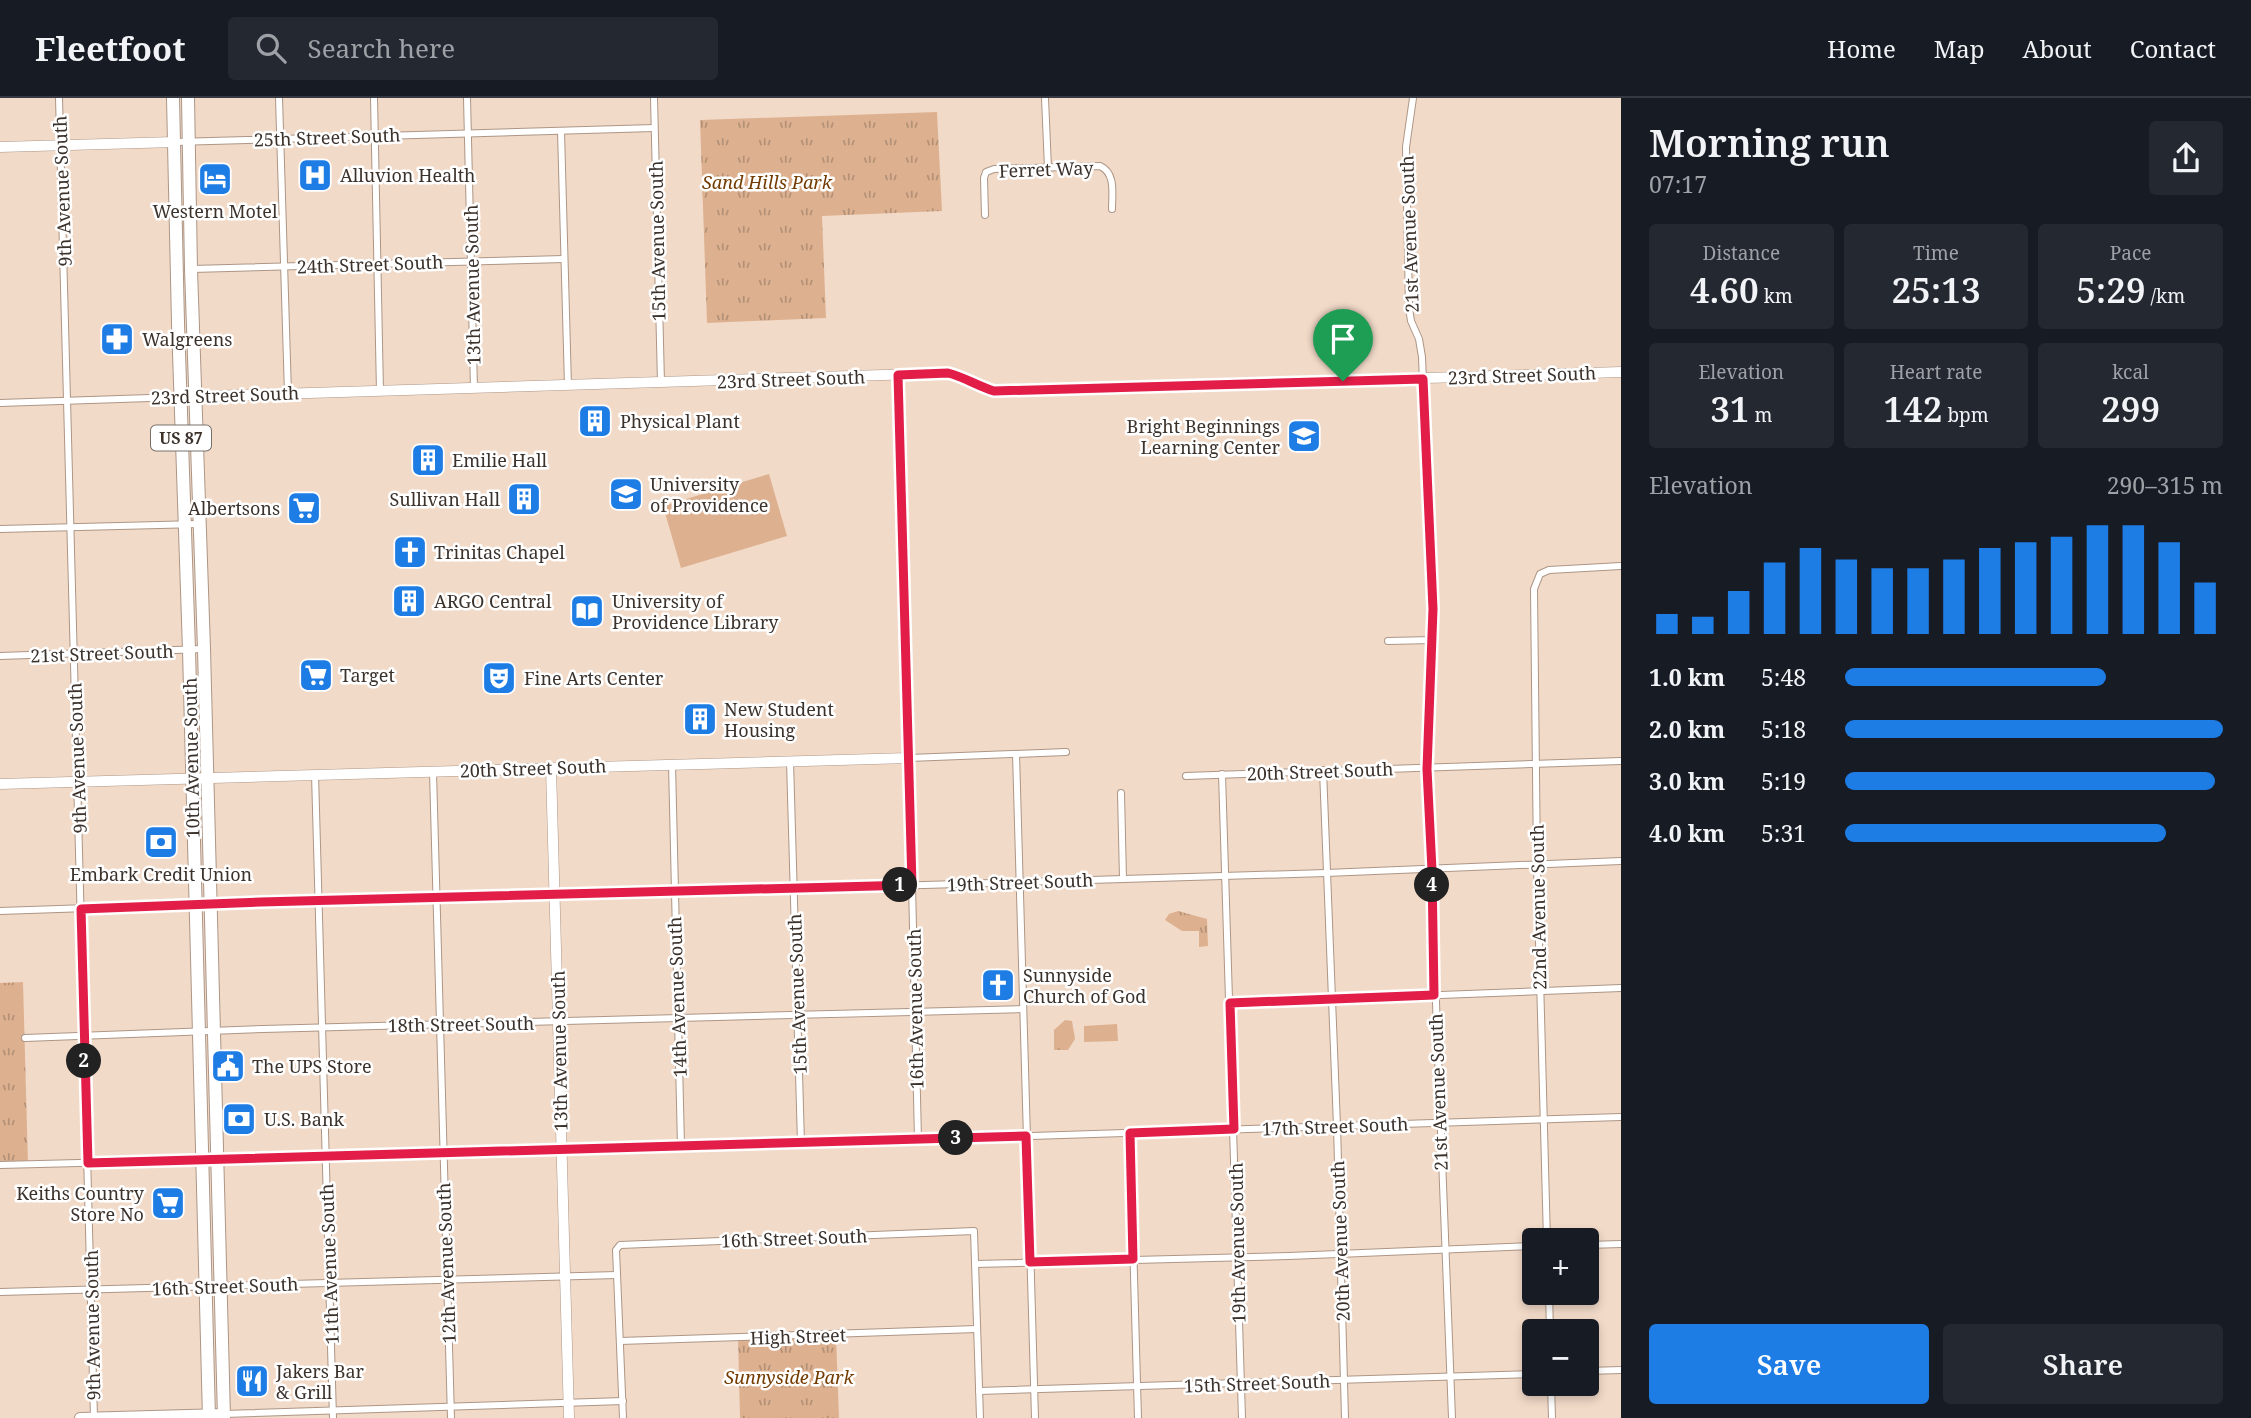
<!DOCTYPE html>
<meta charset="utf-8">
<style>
:root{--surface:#171b24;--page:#242831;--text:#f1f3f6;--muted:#9ea1a6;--line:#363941;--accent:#1e7ce5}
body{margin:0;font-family:"Noto Serif",serif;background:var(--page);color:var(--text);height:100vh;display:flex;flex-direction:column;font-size:26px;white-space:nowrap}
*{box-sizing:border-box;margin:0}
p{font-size:23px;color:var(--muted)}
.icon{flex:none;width:38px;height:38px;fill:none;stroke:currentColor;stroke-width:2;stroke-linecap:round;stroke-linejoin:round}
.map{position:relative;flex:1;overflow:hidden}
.drawer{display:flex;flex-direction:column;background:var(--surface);width:630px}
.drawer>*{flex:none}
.tools{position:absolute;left:1522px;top:1130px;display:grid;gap:14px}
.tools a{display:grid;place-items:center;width:77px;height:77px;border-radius:7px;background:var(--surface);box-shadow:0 4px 10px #0003;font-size:35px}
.pin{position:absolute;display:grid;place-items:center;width:60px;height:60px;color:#fff;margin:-72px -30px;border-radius:50% 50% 50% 0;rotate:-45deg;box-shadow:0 0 7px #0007}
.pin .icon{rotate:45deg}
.km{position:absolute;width:35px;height:35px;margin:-18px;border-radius:50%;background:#222;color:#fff;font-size:19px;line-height:35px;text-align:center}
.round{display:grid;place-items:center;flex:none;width:74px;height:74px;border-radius:7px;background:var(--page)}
.head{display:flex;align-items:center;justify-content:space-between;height:119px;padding:0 28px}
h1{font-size:38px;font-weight:600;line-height:52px}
.stats{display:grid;grid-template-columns:repeat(3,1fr);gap:10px;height:119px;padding:7px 28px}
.stats div{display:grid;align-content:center;border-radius:7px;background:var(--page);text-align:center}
.stats b{font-size:35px;font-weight:600}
.stats small{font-size:19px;font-weight:400}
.stats p{font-size:19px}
.chart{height:196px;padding:14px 28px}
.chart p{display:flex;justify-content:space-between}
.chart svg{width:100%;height:126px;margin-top:7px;stroke:var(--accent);stroke-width:6}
.button{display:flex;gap:14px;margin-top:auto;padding:14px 28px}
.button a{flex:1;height:80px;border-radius:7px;background:var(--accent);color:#fff;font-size:28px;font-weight:600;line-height:80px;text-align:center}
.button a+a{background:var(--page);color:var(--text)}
ul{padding:0 28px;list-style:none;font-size:23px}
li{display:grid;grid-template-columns:112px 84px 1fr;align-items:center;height:52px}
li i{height:18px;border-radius:9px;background:var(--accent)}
header{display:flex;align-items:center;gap:42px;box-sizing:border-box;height:98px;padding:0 35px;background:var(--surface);border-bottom:2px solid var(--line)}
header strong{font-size:33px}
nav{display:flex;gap:38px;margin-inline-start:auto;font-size:24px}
.search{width:490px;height:63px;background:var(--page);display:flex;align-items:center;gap:18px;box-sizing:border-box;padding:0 24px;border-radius:7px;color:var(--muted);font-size:26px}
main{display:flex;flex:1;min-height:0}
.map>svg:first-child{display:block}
.grass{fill:url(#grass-tufts)}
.pitch{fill:#ddb190}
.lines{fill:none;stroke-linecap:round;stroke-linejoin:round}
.street-casing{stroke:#ad9686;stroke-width:8}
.secondary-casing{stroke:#ad9686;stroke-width:11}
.primary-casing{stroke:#ad9686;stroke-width:12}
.highway-casing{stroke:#ad9686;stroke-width:14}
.street{stroke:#fff;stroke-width:6}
.secondary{stroke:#fff;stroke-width:10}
.primary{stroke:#fff;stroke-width:10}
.highway{stroke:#fff;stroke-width:12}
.route-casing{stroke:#fff;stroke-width:14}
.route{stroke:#e11d48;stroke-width:9}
.labels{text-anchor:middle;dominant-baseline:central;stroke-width:5;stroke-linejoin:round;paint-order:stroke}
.shield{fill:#fff;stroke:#76706b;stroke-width:2}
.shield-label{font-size:16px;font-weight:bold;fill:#3c322c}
.street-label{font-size:18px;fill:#3c322c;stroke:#fff}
.poi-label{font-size:18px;fill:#3c322c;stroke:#fff;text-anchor:start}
.park-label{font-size:18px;font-style:italic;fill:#733b00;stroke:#fff}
</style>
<header>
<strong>Fleetfoot</strong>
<div class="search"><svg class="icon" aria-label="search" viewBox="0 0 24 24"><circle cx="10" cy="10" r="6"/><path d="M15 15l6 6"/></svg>Search here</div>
<nav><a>Home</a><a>Map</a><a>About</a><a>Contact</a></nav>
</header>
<main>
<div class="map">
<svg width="1621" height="1320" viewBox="0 0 1621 1320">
<defs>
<pattern id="grass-tufts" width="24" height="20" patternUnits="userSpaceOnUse" patternTransform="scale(1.75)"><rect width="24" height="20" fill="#ddb190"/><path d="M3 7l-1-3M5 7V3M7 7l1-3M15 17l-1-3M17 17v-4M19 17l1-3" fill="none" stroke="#b49176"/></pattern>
</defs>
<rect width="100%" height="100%" fill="#f2dac8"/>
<g class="grass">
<path d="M937,14L942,113L822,118L826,220L707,225L700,22Z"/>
<path d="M1178,813L1207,821L1208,848L1199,849V833H1182L1165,822L1169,816Z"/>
<path d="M23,884L28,1066L0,1067V885Z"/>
<path d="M1065,922L1072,923L1075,941L1068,952H1054V932Z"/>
<path d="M836,1237L839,1320H740L738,1240Z"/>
</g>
<g class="pitch">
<path d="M769,376L787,438L681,470L663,408Z"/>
<path d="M1117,926L1118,943L1084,944V928Z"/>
<path d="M794,1308L795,1319L771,1320V1309Z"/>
</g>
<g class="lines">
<g class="street-casing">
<g id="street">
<path d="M59,0L94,1320"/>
<path d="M279,0L288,296"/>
<path d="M374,0L380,294"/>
<path d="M467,0L474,291"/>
<path d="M654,0L661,285"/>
<path d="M1045,0L1048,70"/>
<path d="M1413,0L1406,49L1409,210L1411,223L1419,241L1422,259L1432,511L1427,671L1452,1320"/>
<path d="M561,33L568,288"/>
<path d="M175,44L654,30"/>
<path d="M985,117L984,80L986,74L994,71L1100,68C1116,75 1112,96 1112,111"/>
<path d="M192,171L564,161"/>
<path d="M0,305L180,299"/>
<path d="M0,431L199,426"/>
<path d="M1388,543L1433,542"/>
<path d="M0,558L204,551"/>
<path d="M1016,656L1035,1320"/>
<path d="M790,663L801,1045"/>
<path d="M672,666L681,1048"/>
<path d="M1323,672L1337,1028L1345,1320"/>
<path d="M433,674L451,1320"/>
<path d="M315,676L333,1320"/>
<path d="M1222,676L1242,1320"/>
<path d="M1186,678L1621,663"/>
<path d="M1121,695L1123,781"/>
<path d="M0,813L261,804L555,798L1326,775L1621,763"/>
<path d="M1230,905L1621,890"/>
<path d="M25,940L263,931L1023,911"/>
<path d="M1130,1035L1138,1320"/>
<path d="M918,1041L909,660L1066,654"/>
<path d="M0,1067L623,1051L1621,1019"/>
<path d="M1547,1143L1537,767L1534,491L1540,476L1549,472L1621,468"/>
<path d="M1587,1147L1621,1146"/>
<path d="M975,1166L1289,1158L1535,1148"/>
<path d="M0,1194L617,1177"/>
<path d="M1549,1195L1550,1234"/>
<path d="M620,1243L977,1231"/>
<path d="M1587,1273L1621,1272"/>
<path d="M1551,1286L1552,1320"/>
<path d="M979,1293L1535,1276"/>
<path d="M224,1316L623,1303"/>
<path d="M623,1320L616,1152L620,1147L974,1133L980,1320"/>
</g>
</g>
<g class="secondary-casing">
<g id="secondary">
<path d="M0,49L175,44"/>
<path d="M180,299L948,275C964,279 978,288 994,293L1621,274"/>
<path d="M551,670L569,1320"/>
<path d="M0,686L909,660L898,277"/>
</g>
</g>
<g class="primary-casing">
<path id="primary" d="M80,1320L224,1316"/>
</g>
<g class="highway-casing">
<g id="highway">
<path d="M173,0L178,225L189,552L209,1320"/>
<path d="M188,0L191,171L204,551L224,1320"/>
</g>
</g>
<use href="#street" class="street"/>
<use href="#secondary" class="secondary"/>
<use href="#primary" class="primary"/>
<use href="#highway" class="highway"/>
</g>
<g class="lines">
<g class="route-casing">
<path id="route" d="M948,275C964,279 978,288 994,293L1423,281L1433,511L1427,671L1432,772L1434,897L1230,905L1234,1031L1130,1035L1133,1161L1030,1164L1026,1038L88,1065L81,811L261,804L912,787L898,277Z"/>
</g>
<use href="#route" class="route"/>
</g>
<defs>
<g id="hospital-square" transform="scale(1.75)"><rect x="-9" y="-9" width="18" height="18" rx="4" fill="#1e7ce5" stroke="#fff"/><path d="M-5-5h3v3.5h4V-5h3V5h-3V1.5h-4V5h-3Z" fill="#fff"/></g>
<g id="hotel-square" transform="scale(1.75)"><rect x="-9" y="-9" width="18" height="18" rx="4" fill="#1e7ce5" stroke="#fff"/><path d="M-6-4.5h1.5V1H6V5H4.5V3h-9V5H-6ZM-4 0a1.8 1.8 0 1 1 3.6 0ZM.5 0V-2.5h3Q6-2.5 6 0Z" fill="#fff"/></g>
<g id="pharmacy-square" transform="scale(1.75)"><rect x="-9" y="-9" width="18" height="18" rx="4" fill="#1e7ce5" stroke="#fff"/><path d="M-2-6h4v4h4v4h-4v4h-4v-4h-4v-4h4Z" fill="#fff"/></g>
<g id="building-square" transform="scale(1.75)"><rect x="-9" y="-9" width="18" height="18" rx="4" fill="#1e7ce5" stroke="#fff"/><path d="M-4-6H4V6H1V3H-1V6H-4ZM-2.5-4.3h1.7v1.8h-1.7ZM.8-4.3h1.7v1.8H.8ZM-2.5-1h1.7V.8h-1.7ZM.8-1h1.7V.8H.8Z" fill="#fff"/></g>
<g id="school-square" transform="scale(1.75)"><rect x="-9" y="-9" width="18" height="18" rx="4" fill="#1e7ce5" stroke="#fff"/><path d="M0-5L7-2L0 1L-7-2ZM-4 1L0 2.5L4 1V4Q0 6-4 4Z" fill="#fff"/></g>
<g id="university-square" transform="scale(1.75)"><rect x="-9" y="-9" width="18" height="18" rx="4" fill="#1e7ce5" stroke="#fff"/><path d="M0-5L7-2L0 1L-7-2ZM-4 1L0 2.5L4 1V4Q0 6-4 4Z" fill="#fff"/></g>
<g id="supermarket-square" transform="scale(1.75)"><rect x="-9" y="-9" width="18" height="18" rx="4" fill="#1e7ce5" stroke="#fff"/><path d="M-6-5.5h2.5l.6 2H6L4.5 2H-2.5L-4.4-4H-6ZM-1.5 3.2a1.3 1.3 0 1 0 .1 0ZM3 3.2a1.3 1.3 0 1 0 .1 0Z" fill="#fff"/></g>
<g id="church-square" transform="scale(1.75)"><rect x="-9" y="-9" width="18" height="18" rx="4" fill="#1e7ce5" stroke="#fff"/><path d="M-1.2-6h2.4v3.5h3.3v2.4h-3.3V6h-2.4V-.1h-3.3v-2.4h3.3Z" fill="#fff"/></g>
<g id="library-square" transform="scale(1.75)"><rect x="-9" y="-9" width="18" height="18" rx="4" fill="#1e7ce5" stroke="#fff"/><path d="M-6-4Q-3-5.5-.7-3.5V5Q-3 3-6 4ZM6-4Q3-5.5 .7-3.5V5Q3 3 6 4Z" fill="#fff"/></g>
<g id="theatre-square" transform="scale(1.75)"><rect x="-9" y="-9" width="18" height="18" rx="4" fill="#1e7ce5" stroke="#fff"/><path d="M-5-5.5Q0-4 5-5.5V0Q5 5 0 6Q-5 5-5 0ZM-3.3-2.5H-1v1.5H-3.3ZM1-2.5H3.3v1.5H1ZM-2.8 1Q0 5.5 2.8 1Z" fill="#fff"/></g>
<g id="bank-square" transform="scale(1.75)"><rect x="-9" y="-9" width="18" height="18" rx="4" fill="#1e7ce5" stroke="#fff"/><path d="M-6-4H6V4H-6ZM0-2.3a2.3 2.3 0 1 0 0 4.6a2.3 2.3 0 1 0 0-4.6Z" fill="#fff"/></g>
<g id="civic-square" transform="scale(1.75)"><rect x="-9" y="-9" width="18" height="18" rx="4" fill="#1e7ce5" stroke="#fff"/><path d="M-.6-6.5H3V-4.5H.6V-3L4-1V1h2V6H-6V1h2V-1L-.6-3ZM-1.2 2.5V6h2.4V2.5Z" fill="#fff"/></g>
<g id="restaurant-square" transform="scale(1.75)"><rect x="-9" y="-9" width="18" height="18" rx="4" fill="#1e7ce5" stroke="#fff"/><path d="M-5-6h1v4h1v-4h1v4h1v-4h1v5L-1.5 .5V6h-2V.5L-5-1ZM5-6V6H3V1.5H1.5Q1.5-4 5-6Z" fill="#fff"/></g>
</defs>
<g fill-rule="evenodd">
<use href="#hospital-square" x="315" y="77"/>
<use href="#hotel-square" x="215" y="81"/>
<use href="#pharmacy-square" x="117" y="241"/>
<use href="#building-square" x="595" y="323"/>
<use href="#school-square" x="1304" y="338"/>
<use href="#building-square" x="428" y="362"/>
<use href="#university-square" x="626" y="396"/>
<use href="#building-square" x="524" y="401"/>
<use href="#supermarket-square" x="304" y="410"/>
<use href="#church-square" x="410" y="454"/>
<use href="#building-square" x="409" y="503"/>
<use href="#library-square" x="587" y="513"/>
<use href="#supermarket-square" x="316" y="577"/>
<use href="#theatre-square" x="499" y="580"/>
<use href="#building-square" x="700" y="621"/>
<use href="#bank-square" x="161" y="744"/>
<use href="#church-square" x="998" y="887"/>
<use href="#civic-square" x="228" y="968"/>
<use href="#bank-square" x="239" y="1021"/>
<use href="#supermarket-square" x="168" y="1105"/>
<use href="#restaurant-square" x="252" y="1283"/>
</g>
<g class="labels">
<rect class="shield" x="151" y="327.5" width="60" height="25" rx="5"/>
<g class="shield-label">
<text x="181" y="340">US 87</text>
</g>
<g class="street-label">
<text transform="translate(327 39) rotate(-2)">25th Street South</text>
<text transform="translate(1046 71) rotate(-2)">Ferret Way</text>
<text transform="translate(62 93) rotate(-92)">9th Avenue South</text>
<text transform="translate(1409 136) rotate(-92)">21st Avenue South</text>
<text transform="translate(657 143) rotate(-91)">15th Avenue South</text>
<text transform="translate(370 166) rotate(-2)">24th Street South</text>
<text transform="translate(472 187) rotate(-91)">13th Avenue South</text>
<text transform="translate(1522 277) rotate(-2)">23rd Street South</text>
<text transform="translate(791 281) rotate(-2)">23rd Street South</text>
<text transform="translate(225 297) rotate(-2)">23rd Street South</text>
<text transform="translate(102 555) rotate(-2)">21st Street South</text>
<text transform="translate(77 660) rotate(-92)">9th Avenue South</text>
<text transform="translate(191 660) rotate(-91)">10th Avenue South</text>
<text transform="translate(533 670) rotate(-2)">20th Street South</text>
<text transform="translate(1320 673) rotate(-2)">20th Street South</text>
<text transform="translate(1020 784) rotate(-2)">19th Street South</text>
<text transform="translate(1538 809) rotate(-91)">22nd Avenue South</text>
<text transform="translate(797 896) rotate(-92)">15th Avenue South</text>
<text transform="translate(677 899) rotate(-92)">14th Avenue South</text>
<text transform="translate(915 911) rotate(-91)">16th Avenue South</text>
<text transform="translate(461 926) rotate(-1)">18th Street South</text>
<text transform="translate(559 953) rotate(-91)">13th Avenue South</text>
<text transform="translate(1438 994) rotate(-92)">21st Avenue South</text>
<text transform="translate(1335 1028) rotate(-2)">17th Street South</text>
<text transform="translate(794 1140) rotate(-2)">16th Street South</text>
<text transform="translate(1340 1143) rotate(-92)">20th Avenue South</text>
<text transform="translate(1237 1145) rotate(-91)">19th Avenue South</text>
<text transform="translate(446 1165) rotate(-92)">12th Avenue South</text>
<text transform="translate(329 1166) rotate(-92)">11th Avenue South</text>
<text transform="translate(225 1188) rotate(-2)">16th Street South</text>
<text transform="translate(92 1227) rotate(-91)">9th Avenue South</text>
<text transform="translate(798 1238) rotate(-2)">High Street</text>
<text transform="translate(1257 1285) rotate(-2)">15th Street South</text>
</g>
<g class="poi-label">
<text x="340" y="77">Alluvion Health</text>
<text x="215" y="113" text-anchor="middle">Western Motel</text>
<text x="142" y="241">Walgreens</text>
<text x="620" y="323">Physical Plant</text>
<text x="1280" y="328" text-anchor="end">Bright Beginnings<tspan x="1280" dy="21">Learning Center</tspan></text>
<text x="452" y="362">Emilie Hall</text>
<text x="650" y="386">University<tspan x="650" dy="21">of Providence</tspan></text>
<text x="500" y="401" text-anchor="end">Sullivan Hall</text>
<text x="280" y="410" text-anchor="end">Albertsons</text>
<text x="434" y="454">Trinitas Chapel</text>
<text x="434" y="503">ARGO Central</text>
<text x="612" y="503">University of<tspan x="612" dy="21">Providence Library</tspan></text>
<text x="340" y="577">Target</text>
<text x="524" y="580">Fine Arts Center</text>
<text x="724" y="611">New Student<tspan x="724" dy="21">Housing</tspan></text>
<text x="161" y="776" text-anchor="middle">Embark Credit Union</text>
<text x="1023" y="877">Sunnyside<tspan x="1023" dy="21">Church of God</tspan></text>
<text x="252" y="968">The UPS Store</text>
<text x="264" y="1021">U.S. Bank</text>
<text x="144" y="1095" text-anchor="end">Keiths Country<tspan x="144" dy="21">Store No</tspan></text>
<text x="276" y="1273">Jakers Bar<tspan x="276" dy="21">&amp; Grill</tspan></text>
</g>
<g class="park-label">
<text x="767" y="84">Sand Hills Park</text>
<text x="789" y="1279">Sunnyside Park</text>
</g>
</g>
</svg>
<div class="tools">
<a>+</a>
<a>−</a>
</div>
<div class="pin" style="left:1343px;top:283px;background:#1e9e55"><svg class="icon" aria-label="arrive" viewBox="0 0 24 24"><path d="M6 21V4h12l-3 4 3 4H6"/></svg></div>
<b class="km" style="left:900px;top:787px">1</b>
<b class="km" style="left:84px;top:963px">2</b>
<b class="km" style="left:956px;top:1040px">3</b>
<b class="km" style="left:1432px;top:787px">4</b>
</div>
<section class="drawer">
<div class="head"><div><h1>Morning run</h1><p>07:17</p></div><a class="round"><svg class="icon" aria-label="share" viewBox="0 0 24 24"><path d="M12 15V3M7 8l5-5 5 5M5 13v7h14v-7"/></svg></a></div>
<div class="stats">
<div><p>Distance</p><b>4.60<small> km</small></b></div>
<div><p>Time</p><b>25:13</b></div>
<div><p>Pace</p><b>5:29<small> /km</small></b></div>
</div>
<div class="stats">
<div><p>Elevation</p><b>31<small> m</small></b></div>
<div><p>Heart rate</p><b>142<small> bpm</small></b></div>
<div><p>kcal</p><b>299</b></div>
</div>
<div class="chart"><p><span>Elevation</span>290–315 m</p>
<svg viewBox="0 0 160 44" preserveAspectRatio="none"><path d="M5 44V37M15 44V38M25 44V29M35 44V19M45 44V14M55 44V18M65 44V21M75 44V21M85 44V18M95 44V14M105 44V12M115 44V10M125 44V6M135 44V6M145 44V12M155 44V26"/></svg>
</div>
<ul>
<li><b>1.0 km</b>5:48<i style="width:69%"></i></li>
<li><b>2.0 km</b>5:18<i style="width:100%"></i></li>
<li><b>3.0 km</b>5:19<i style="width:98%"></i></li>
<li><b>4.0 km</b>5:31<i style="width:85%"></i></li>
</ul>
<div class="button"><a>Save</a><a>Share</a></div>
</section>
</main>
